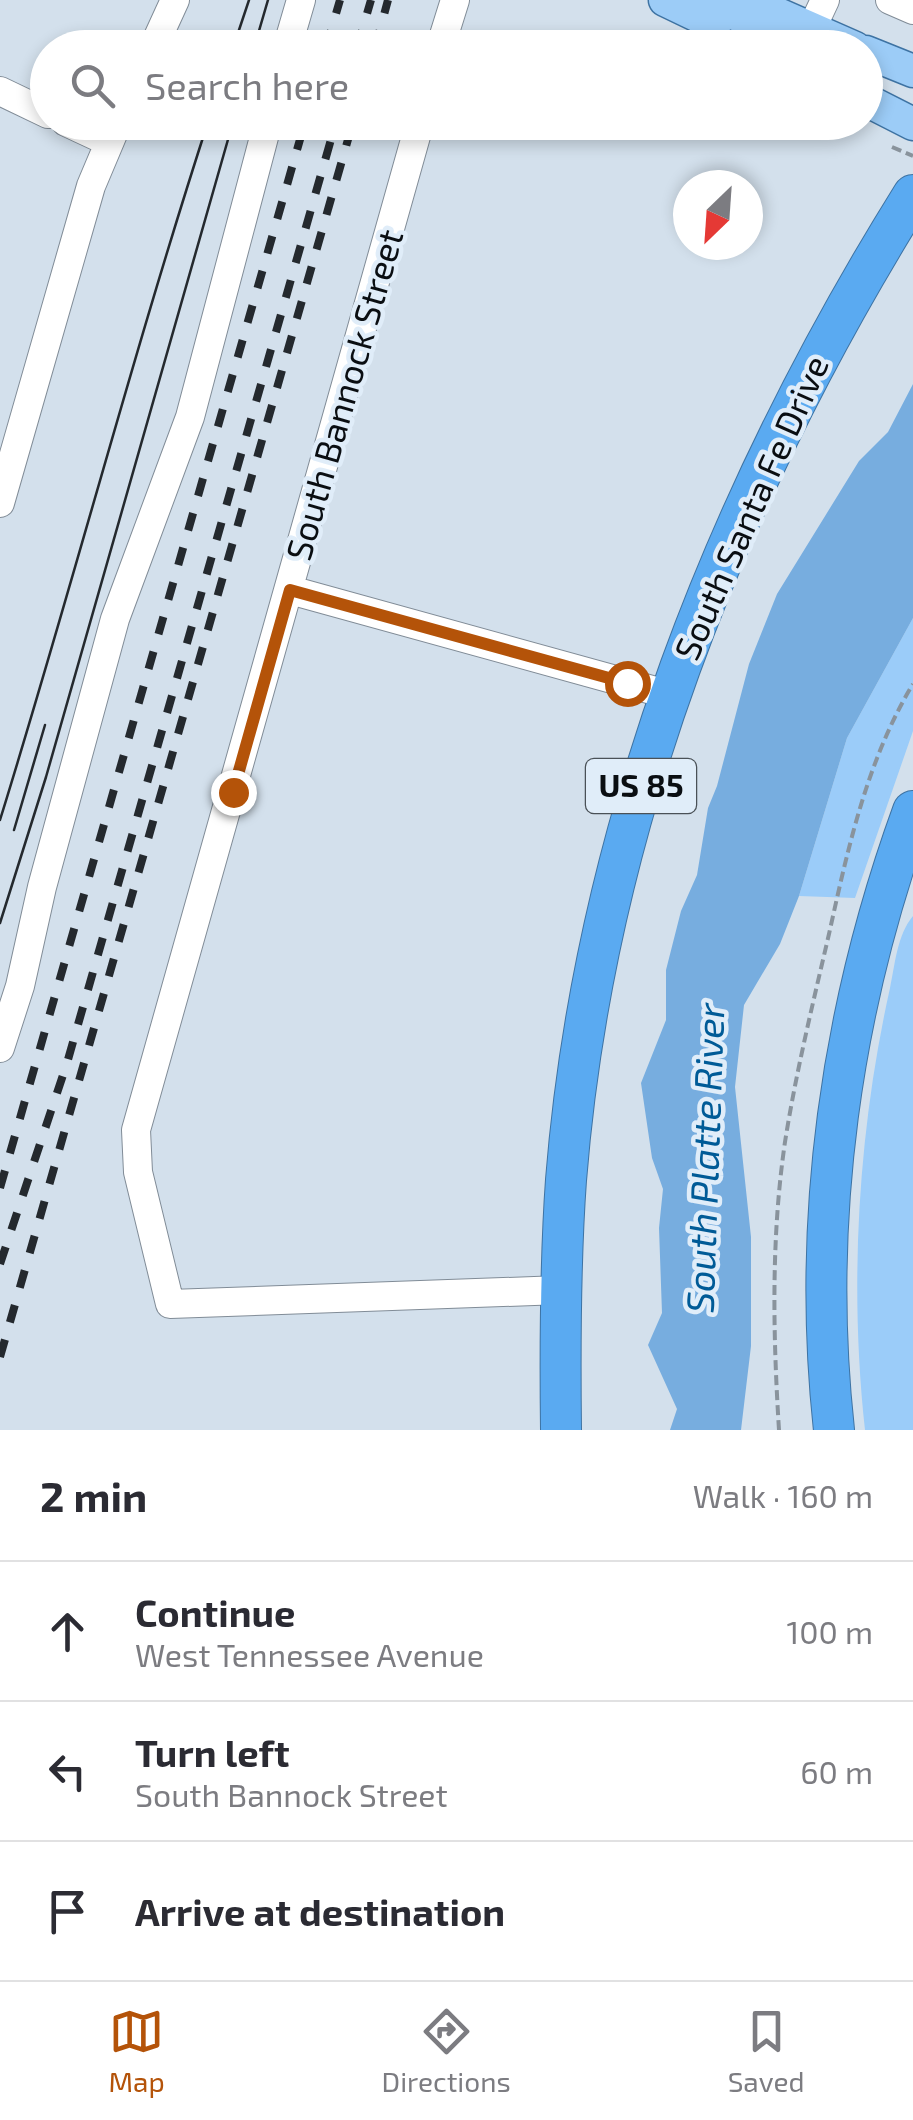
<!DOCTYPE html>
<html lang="en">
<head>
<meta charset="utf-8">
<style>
  body { margin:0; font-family:"Exo 2",sans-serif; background:#f7f7f7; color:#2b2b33 }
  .compass { position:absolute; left:673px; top:170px; width:90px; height:90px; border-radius:50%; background:#fff; box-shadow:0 5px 15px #0003; rotate:205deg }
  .stop { position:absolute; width:30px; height:30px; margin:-22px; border:8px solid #b45309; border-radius:50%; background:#fff }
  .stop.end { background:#b45309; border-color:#fff; box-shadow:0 2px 10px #0008 }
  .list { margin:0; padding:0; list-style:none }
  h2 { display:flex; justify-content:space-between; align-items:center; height:130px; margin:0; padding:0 40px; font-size:42px }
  h2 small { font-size:32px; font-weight:400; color:#7c7c81 }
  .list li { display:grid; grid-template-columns:65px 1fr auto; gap:30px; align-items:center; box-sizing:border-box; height:140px; padding:0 40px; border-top:2px solid #e1e1e2 }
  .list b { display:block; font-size:38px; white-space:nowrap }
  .list p { margin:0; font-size:32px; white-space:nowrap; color:#7c7c81 }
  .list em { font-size:32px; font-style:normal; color:#7c7c81 }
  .icon { flex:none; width:55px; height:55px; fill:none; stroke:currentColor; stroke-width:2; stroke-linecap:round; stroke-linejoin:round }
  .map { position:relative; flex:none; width:913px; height:1430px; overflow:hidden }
  .search { position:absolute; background:#fff; box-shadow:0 5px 15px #0003; left:30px; right:30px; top:30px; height:110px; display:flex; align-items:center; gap:25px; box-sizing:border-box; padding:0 35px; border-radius:55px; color:#7c7c81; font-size:38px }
  .sheet { height:550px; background:#fff }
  nav { display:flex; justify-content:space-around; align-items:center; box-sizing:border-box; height:140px; border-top:2px solid #e1e1e2; background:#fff; font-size:28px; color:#7c7c81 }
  nav a { display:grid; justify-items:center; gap:5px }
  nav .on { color:#b45309 }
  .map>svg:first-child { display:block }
  .green { fill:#9bccf9 }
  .water { fill:#77addf }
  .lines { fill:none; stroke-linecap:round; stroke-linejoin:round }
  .minor-casing { stroke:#818c97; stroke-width:30 }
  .major-casing { stroke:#3e73a3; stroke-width:35 }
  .highway-casing { stroke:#3e73a3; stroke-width:42 }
  .path { stroke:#89939c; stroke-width:4; stroke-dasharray:10 5; stroke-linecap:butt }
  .minor { stroke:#fff; stroke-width:28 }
  .major { stroke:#9cccf7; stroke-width:32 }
  .highway { stroke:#5aaaf1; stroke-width:40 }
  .tram { stroke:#24292e; stroke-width:2.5 }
  .rail { stroke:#24292e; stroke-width:8; stroke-dasharray:18 18; stroke-linecap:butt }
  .route { stroke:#b45309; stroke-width:12 }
  .labels { text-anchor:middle; stroke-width:9; stroke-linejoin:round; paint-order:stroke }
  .shield { fill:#e0edf9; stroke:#4a5157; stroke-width:2.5 }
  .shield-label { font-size:32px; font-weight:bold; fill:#0a0e12 }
  .street-label { font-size:35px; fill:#0a0e12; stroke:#e0edf9 }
  .water-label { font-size:38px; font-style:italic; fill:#005b97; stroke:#e0edf9 }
</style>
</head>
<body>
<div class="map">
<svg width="913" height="1430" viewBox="0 0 913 1430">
  <rect width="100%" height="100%" fill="#d3e0ec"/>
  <!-- green -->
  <path class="green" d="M913,618V731L855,898L799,896L847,738Z
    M913,916V1430H865C849,1285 858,1131 890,988C895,965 897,935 913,916Z"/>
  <!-- water -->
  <path class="water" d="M913,384V618L847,738L799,896L780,944L744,1005L735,1087L751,1237V1346L741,1430H670L677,1409L648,1345L662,1313L659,1228L663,1189L652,1158L641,1083L666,1020V970L681,911L697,875L708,808L717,786L749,664L777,594L859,461L888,432Z"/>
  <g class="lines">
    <defs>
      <path id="minor" d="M890,0L913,10
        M811,30L825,0
        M153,48L175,0
        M287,48L301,0
        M440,48L455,0
        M0,91L48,114
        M66,122L109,142
        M420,122L136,1130L138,1172L170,1304L561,1290
        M0,503L91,186L118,122
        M290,590L670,695
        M0,1048L20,986L42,887L115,619L190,417L268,122"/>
      <path id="major" d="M665,0L715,24
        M700,0L767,27
        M746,0L855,48
        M866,52L913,71
        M866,100L913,124"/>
      <path id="highway" d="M561,1430C560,1347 560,1263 566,1180C594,828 727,493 913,195
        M834,1430C811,1220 841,1009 913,811"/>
    </defs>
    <!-- minor casing -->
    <use href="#minor" class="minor-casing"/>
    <!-- major casing -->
    <use href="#major" class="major-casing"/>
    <!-- highway casing -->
    <use href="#highway" class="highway-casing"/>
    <!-- path -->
    <path class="path" d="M892,147L913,156
      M779,1430C773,1335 771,1237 785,1142C796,1072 813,1003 829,934C848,848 867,760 913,684"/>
    <!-- minor -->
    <use href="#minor" class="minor"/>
    <!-- major -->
    <use href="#major" class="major"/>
    <!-- highway -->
    <use href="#highway" class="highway"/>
    <!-- tram -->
    <path class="tram" d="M233,48L249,0
      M254,48L268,0
      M0,820C72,588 133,353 208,122
      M14,830L45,725
      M0,923L46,777L233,122"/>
    <!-- rail -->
    <path class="rail" d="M326,48L340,0
      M357,48L371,0
      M375,48L388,0
      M0,1188L305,122
      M0,1264L67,1063L336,122
      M0,1357L353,122"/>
  </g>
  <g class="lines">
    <!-- route -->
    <path class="route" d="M233,792L290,590L627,683"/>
  </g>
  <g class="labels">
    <!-- shield labels -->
    <rect class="shield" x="586" y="759" width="110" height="54" rx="8"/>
    <g class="shield-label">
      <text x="641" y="797">US 85</text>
    </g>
    <!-- street labels -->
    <g class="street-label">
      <text transform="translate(345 395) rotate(-74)" y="12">South Bannock Street</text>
      <text transform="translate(752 508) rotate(-66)" y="12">South Santa Fe Drive</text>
    </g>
    <!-- water labels -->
    <g class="water-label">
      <text transform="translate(706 1158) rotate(-88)" y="13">South Platte River</text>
    </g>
  </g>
</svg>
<svg class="compass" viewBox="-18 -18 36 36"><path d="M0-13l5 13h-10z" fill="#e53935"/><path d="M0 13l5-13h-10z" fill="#7c7c81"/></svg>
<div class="stop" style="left:627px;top:683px"></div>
<div class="stop end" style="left:233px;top:792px"></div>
<div class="search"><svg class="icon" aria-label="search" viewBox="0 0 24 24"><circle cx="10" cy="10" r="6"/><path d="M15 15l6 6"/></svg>Search here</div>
</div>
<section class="sheet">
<h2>2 min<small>Walk · 160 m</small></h2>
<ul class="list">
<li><svg class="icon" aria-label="ahead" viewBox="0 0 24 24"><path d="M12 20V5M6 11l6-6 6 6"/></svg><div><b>Continue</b><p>West Tennessee Avenue</p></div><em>100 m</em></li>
<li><svg class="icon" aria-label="left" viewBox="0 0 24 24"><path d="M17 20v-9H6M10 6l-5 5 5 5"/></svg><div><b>Turn left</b><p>South Bannock Street</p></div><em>60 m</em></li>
<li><svg class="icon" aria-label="arrive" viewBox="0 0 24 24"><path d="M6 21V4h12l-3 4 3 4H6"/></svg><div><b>Arrive at destination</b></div></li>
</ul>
</section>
<nav>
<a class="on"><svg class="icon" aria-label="map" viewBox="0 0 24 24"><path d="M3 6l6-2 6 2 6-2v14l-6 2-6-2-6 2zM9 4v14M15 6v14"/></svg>Map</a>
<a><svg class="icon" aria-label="directions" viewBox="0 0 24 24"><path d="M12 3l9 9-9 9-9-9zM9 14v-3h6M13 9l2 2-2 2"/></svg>Directions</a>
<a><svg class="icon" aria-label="saved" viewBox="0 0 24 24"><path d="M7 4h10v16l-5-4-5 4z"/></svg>Saved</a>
</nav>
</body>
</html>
